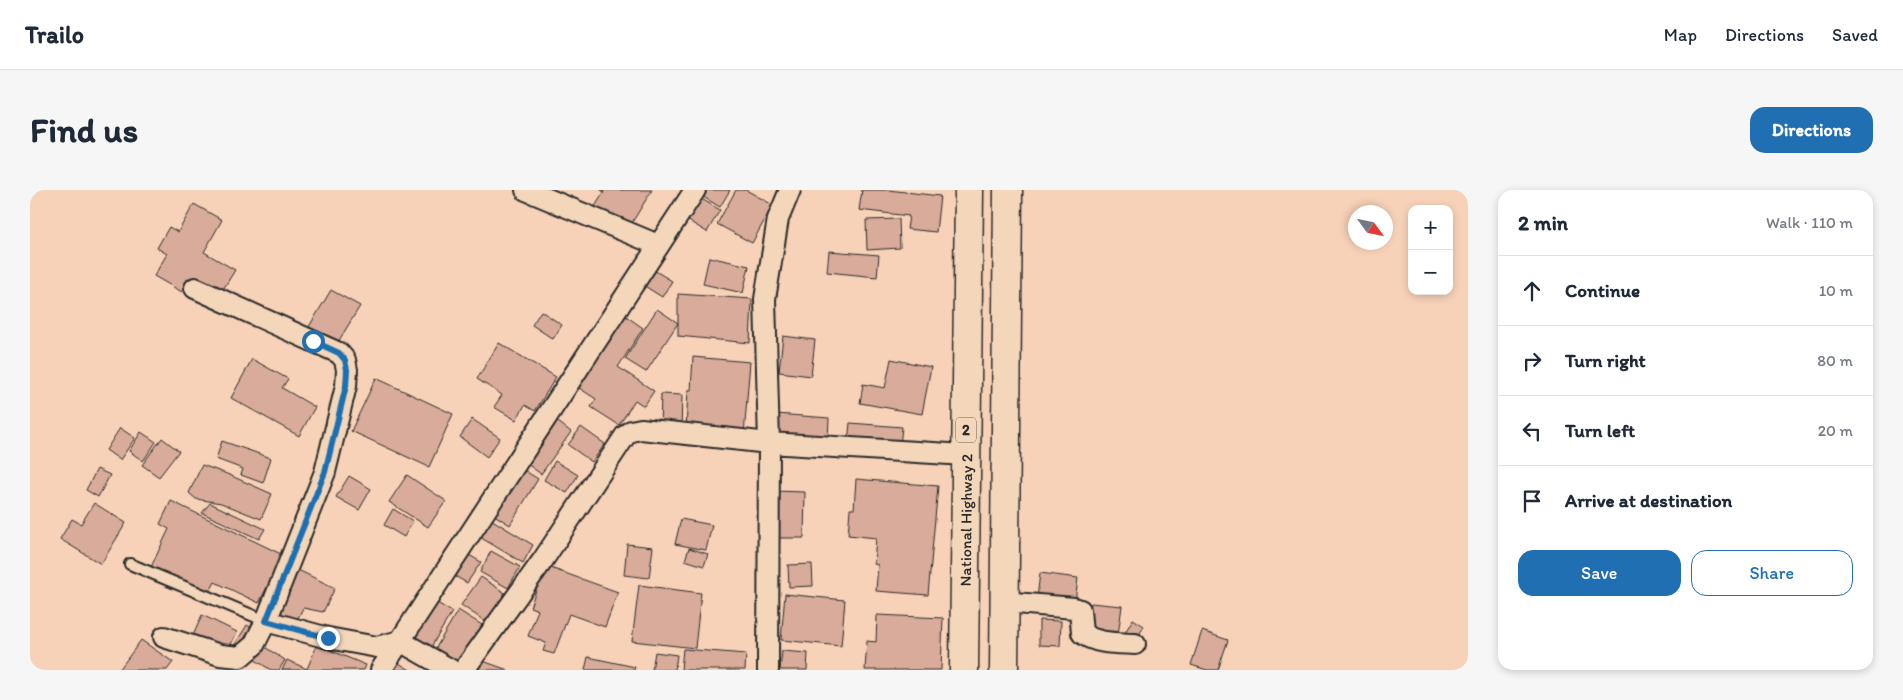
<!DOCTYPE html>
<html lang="en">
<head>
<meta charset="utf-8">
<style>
  body { margin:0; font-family:Itim,sans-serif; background:#f6f6f7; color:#1f2937 }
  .controls { position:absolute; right:15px; top:15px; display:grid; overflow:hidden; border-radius:10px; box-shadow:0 2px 8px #0003 }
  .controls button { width:45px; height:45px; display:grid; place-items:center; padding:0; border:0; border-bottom:1px solid #e0e1e3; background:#fff; color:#1f2937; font:25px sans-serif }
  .compass { position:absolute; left:1318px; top:15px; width:45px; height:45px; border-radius:50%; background:#fff; box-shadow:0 2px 8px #0003; rotate:123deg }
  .stop { position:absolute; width:15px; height:15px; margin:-11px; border:4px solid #1f6fb2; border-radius:50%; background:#fff }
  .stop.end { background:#1f6fb2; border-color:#fff; box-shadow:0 1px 5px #0008 }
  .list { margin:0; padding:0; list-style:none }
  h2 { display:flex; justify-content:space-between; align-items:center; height:65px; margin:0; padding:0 20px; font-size:21px }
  h2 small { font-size:16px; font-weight:400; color:#747a83 }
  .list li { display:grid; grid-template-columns:32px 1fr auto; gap:15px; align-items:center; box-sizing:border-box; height:70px; padding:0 20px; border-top:1px solid #e0e1e3 }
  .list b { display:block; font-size:19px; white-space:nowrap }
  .list em { font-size:16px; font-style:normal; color:#747a83 }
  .actions { display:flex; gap:10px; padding:15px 20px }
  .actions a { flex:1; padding:11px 0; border:1px solid #1f6fb2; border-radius:15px; text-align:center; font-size:18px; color:#1f6fb2 }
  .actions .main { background:#1f6fb2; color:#fff }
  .icon { flex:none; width:28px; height:28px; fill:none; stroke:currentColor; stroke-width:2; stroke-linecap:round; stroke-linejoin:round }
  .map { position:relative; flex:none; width:1438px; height:480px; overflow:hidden; border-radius:15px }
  header { display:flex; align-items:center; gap:30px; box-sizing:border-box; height:70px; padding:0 25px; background:#fff; border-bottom:1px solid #e0e1e3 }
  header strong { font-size:24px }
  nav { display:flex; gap:28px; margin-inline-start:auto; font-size:18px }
  .intro { display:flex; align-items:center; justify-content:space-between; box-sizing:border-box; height:120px; padding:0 30px }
  h1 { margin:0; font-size:35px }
  .button { padding:12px 22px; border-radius:15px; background:#1f6fb2; color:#fff; font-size:18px; font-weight:700 }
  main { display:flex; gap:30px; padding:0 30px }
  aside { flex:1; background:#fff; border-radius:15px; box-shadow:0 2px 8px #0003 }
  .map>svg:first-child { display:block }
  .building { fill:#d8ab9a; stroke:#2b2b2b }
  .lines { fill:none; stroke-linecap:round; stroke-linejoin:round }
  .lane-casing { stroke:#2b2b2b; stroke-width:14 }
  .street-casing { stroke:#2b2b2b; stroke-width:24 }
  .highway-casing { stroke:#2b2b2b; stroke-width:31 }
  .lane { stroke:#f4d7ba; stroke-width:10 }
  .street { stroke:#f4d7ba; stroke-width:20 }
  .highway { stroke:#f4d7ba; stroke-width:28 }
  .route { stroke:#1f6fb2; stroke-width:6 }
  .labels { text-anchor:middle; stroke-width:4; stroke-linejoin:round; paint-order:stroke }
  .shield { fill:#f4d7ba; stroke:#675f56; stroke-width:1 }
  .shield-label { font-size:15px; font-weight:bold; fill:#2b2b2b }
  .street-label { font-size:16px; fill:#2b2b2b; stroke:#f4d7ba }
</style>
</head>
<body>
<header>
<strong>Trailo</strong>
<nav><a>Map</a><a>Directions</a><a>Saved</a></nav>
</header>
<div class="intro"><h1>Find us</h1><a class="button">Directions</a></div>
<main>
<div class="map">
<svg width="1438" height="480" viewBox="0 0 1438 480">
  <rect width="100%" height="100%" fill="#f7d2b8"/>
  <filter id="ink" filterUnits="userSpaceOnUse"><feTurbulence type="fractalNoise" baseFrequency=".02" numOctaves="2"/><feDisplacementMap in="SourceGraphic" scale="10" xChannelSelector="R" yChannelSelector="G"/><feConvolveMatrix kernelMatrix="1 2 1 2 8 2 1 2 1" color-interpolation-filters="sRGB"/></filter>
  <g filter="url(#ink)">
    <!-- building -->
    <path class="building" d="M571,0H622L598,39L564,18L574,2Z
      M672,0H700L690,17L670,5Z
      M706,0H716L743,15L722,53L687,34Z
      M832,0H858L910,6L906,42L877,39L879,26L829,20Z
      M670,8L690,20L677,42L657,30Z
      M164,14L192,30L174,62L205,80L189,106L160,89L152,102L124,86L137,64L127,58L139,37L148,42Z
      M869,29L870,58L837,60L836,30Z
      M799,61L849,65L847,87L797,82Z
      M679,67L719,76L713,103L673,94Z
      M622,79L642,91L632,107L613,95Z
      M301,100L330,116L305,157L277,140Z
      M648,104L722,109L720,153L648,146Z
      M627,119L648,133L616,182L595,169Z
      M511,121L532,135L523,149L502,135Z
      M593,124L613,138L588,177L624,201L614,216L605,210L589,235L561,217L566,209L546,196Z
      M753,146L785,150L781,186L749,182Z
      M469,153L526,187L505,221L495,215L486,230L464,217L472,205L447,189Z
      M663,167L720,172L714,245L656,240L658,200H661Z
      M222,169L258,189L252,198L285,217L269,246L201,208Z
      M861,169L901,177L892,224L830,213L833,194L855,198Z
      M346,188L423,224L399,277L321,241Z
      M631,204L652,205L651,241L630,240Z
      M746,224L799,228L798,251L744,248Z
      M523,228L541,242L511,284L493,271Z
      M442,229L470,248L457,267L430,247Z
      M820,233L872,237L870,256L818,252Z
      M551,237L575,254L562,272L538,255Z
      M90,238L105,248L90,270L76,260Z
      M111,242L126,252L113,271L99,261Z
      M132,248L149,261L129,287L112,275Z
      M192,251L241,268L233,293L211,285L213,279L186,269Z
      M525,271L548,285L537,303L514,290Z
      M172,275L197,284L242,304L231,329L191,313L166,309L159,303Z
      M489,277L508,289L480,335L461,323Z
      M67,279L80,285L68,307L56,300Z
      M377,285L416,311L398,337L359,312Z
      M319,286L341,299L329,320L306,307Z
      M826,289L908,296L898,405L846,401L848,375L844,374L846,348L818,345L820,319H824Z
      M744,301L775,302L774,348H744Z
      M141,311L253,365L229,413L185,392L178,405L121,377L139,339L130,334Z
      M64,313L96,333L71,374L30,349L42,329L51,334Z
      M180,313L235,339L229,349L172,323Z
      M363,319L383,331L374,347L354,335Z
      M459,328L503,355L493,373L448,346Z
      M651,329L682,335L676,360L645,354Z
      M597,354L623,357L619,388L594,385Z
      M659,358L678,364L674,376L655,370Z
      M461,361L490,377L478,398L450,382Z
      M434,362L451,372L437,393L421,384Z
      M782,374L783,396L759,397L758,375Z
      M515,376L588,402L575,437L539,424L524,464L513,461L516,453L498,446L508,420L500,417Z
      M266,379L305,398L293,422L273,418L266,432L245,422Z
      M1010,383L1048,388L1045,412L1007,408Z
      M451,387L478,405L459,434L431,415Z
      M609,395L671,403L665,458L602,451Z
      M755,404L815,410L811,456L751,450Z
      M401,409L422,422L401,457L380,445Z
      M1061,413L1092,416L1088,445L1058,442Z
      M428,420L452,435L427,475L404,461Z
      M172,425L207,442L196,464L162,448Z
      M847,425L913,428L911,480H835L837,451L846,452Z
      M1103,429L1114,436L1105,452L1093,446Z
      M1009,430L1031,431L1030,456L1009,455Z
      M217,435L226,441L212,464L202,459Z
      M1172,441L1198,450L1188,480H1177L1161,475Z
      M111,450L143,472L137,480H89Z
      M230,454L255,470L249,480H241L222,468Z
      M287,455L336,475L334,480H252L257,470L277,479Z
      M653,459L716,464L715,480H651Z
      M752,461L778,463L777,480H750Z
      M625,462L647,465L645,480H622Z
      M558,467L605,477L604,480H555Z
      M364,470L380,480H357Z
      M450,470L478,480H447Z"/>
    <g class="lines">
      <defs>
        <path id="lane" d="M100,374L236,431"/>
        <path id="street" d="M496,0L628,55
          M974,412L1044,418L1050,420L1052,443C1065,454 1089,453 1105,454
          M236,431L298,448L347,457L370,451L421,480
          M134,447L190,465L210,467L224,455L236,431L295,282L316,196L317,180L315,170L309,163L165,98
          M351,480L665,0
          M434,480L513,370L595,246L601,241L611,239L739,253L936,265
          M738,480L739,253L735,109L748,29L760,0"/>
        <g id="highway">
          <path id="s1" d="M934,480L939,0"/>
          <path d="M974,480L978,0"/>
        </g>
      </defs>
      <!-- lane casing -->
      <use href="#lane" class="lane-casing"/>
      <!-- street casing -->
      <use href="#street" class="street-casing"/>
      <!-- highway casing -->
      <use href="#highway" class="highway-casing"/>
      <!-- lane -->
      <use href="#lane" class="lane"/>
      <!-- street -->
      <use href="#street" class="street"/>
      <!-- highway -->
      <use href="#highway" class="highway"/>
    </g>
  </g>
  <g class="lines" filter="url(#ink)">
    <!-- route -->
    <path class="route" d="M283,151L309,163L315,170L317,180L316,196L295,282L236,431L298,448"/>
  </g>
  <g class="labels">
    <!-- shield labels -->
    <rect class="shield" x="926" y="227.5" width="20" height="25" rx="4"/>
    <g class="shield-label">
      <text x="936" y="245">2</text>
    </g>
    <!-- street labels -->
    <g class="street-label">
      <text dy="6" stroke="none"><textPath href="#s1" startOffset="150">National Highway 2</textPath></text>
    </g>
  </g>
</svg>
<div class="controls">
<button>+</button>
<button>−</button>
</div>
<svg class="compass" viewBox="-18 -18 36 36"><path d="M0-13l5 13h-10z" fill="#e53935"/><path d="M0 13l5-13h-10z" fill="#747a83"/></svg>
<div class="stop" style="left:283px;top:151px"></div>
<div class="stop end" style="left:298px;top:448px"></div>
</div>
<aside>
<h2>2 min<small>Walk · 110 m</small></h2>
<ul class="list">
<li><svg class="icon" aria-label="ahead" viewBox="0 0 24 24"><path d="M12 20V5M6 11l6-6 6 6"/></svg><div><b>Continue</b></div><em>10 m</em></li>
<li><svg class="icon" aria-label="right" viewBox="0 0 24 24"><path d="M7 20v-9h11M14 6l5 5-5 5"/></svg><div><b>Turn right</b></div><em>80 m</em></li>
<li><svg class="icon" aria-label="left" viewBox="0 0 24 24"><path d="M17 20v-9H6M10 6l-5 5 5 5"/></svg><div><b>Turn left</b></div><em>20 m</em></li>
<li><svg class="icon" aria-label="arrive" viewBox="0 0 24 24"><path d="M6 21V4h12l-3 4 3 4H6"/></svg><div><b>Arrive at destination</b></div></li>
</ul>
<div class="actions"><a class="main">Save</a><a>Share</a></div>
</aside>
</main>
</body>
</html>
